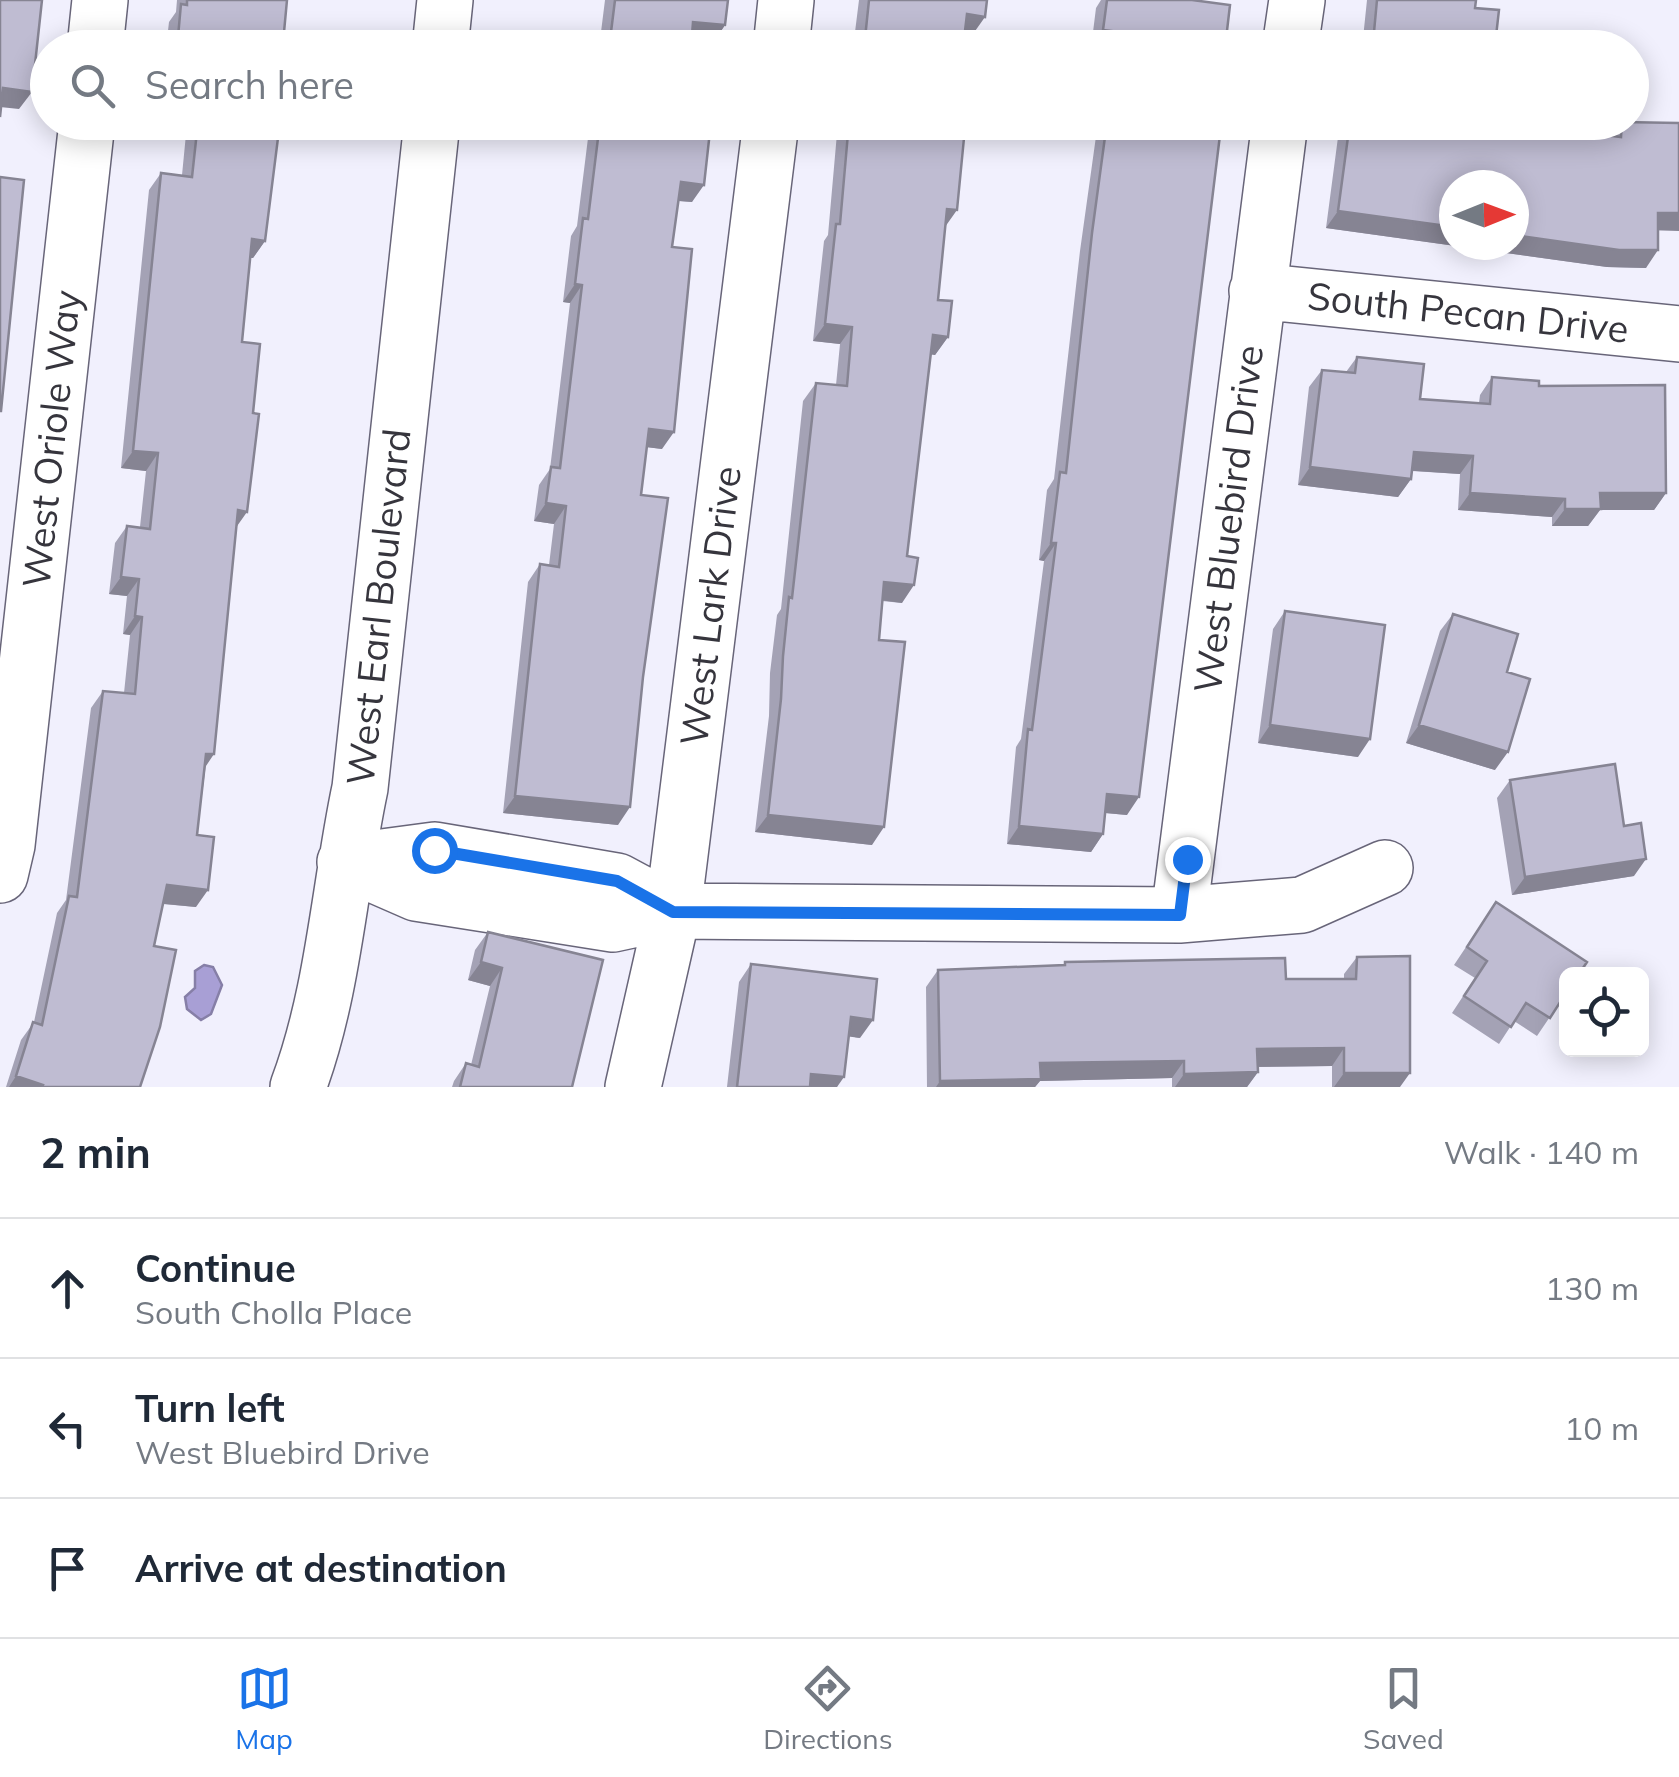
<!DOCTYPE html>
<html lang="en">
<head>
<meta charset="utf-8">
<style>
  body { margin:0; font-family:Mulish,sans-serif; background:#f6f6f7; color:#1f2937 }
  .controls { position:absolute; right:30px; bottom:30px; display:grid; overflow:hidden; border-radius:15px; box-shadow:0 5px 25px #0003 }
  .controls button { width:90px; height:90px; display:grid; place-items:center; padding:0; border:0; border-bottom:2px solid #e0e1e3; background:#fff; color:#1f2937; font:50px sans-serif }
  .compass { position:absolute; left:1439px; top:170px; width:90px; height:90px; border-radius:50%; background:#fff; box-shadow:0 5px 25px #0003; rotate:89deg }
  .stop { position:absolute; width:30px; height:30px; margin:-22px; border:8px solid #1a73e8; border-radius:50%; background:#fff }
  .stop.end { background:#1a73e8; border-color:#fff; box-shadow:0 2px 10px #0008 }
  .list { margin:0; padding:0; list-style:none }
  h2 { display:flex; justify-content:space-between; align-items:center; height:130px; margin:0; padding:0 40px; font-size:42px }
  h2 small { font-size:32px; font-weight:400; color:#747a83 }
  .list li { display:grid; grid-template-columns:65px 1fr auto; gap:30px; align-items:center; box-sizing:border-box; height:140px; padding:0 40px; border-top:2px solid #e0e1e3 }
  .list b { display:block; font-size:38px; white-space:nowrap }
  .list p { margin:0; font-size:32px; white-space:nowrap; color:#747a83 }
  .list em { font-size:32px; font-style:normal; color:#747a83 }
  .icon { flex:none; width:55px; height:55px; fill:none; stroke:currentColor; stroke-width:2; stroke-linecap:round; stroke-linejoin:round }
  .map { position:relative; flex:none; width:1679px; height:1087px; overflow:hidden }
  .search { position:absolute; background:#fff; box-shadow:0 5px 25px #0003; left:30px; right:30px; top:30px; height:110px; display:flex; align-items:center; gap:25px; box-sizing:border-box; padding:0 35px; border-radius:55px; color:#747a83; font-size:38px }
  .sheet { height:550px; background:#fff }
  nav { display:flex; justify-content:space-around; align-items:center; box-sizing:border-box; height:140px; border-top:2px solid #e0e1e3; background:#fff; font-size:28px; color:#747a83 }
  nav a { display:grid; justify-items:center; gap:5px }
  nav .on { color:#1a73e8 }
  .map>svg:first-child { display:block }
  .water { fill:#a89fd5; stroke:#867fa7; stroke-width:2.5 }
  .lines { fill:none; stroke-linecap:round; stroke-linejoin:round }
  .minor-casing { stroke:#686579; stroke-width:58 }
  .minor { stroke:#fff; stroke-width:55 }
  .wall { fill:#a4a2b5 }
  .shaded-wall { fill:#868493 }
  .building { fill:#bfbcd2; stroke:#868493; stroke-width:2.5 }
  .route { stroke:#1a73e8; stroke-width:12 }
  .labels { text-anchor:middle; stroke-width:10; stroke-linejoin:round; paint-order:stroke }
  .street-label { font-size:38px; fill:#36353d; stroke:#fff }
</style>
</head>
<body>
<div class="map">
<svg width="1679" height="1087" viewBox="0 0 1679 1087">
  <rect width="100%" height="100%" fill="#f1f0fd"/>
  <!-- water -->
  <path class="water" d="M204,965L213,967L222,985L211,1014L201,1020L187,1009L185,997L195,988V971Z"/>
  <g class="lines">
    <defs>
      <path id="minor" d="M95,48L100,0
        M440,48L445,0
        M781,48L786,0
        M1290,48L1297,0
        M1257,291L1679,334
        M345,862L416,893L613,924L673,911L1179,915L1302,905L1385,868
        M345,862L435,850L617,881L673,911
        M0,875L7,845L87,122
        M1179,915L1280,122
        M298,1087C334,991 339,887 360,788L432,122
        M633,1087L673,911L771,122"/>
    </defs>
    <!-- minor casing -->
    <use href="#minor" class="minor-casing"/>
    <!-- minor -->
    <use href="#minor" class="minor"/>
  </g>
  <!-- wall -->
  <path class="wall" d="M177,0H287L283,43L286,48H166L169,22L176,12Z
    M605,0H728L725,25L713,43L691,40V48H599Z
    M859,0H987L973,34L965,33L963,48H853Z
    M1101,0H1192L1225,48H1091L1096,8Z
    M1367,0H1476L1475,8L1495,45L1493,48H1362Z
    M169,122H289L281,134L278,133L265,241L253,258H250L242,342L236,528L197,835L196,907L163,904L154,946L140,1087H6L21,1040L34,1022L57,913L66,900L91,708L103,691L124,693L130,635L123,634L127,596L109,594L115,543L127,526L140,527L146,471L121,468L149,190L161,173L182,175L187,124Z
    M590,122H711L692,202L678,201L672,247L662,449L647,447L641,495L618,825L503,813L528,582L540,564L549,565L554,524L534,521L539,485L550,469L570,303L563,302L571,236L577,226Z
    M838,122H942L940,136L945,227L938,300L948,337L935,355L931,354L902,603L882,601L879,640L872,845L755,832L769,716L770,673L777,615L781,609L803,401L816,383L836,385L840,344L813,341L824,241L828,235Z
    M1098,122H1217L1127,815L1105,813L1103,834L1091,852L1007,844L1016,747L1021,739L1044,561L1039,560L1047,490L1054,479L1080,251Z
    M1340,122H1499L1612,136L1621,122L1658,231L1646,268L1607,267L1326,228Z
    M1357,357L1420,399L1479,403L1480,395L1492,377L1539,386L1666,493L1654,510H1600L1588,526H1552V517L1458,510L1460,474L1412,471L1411,479L1398,497L1298,485L1309,387L1322,370L1346,372Z
    M1285,611L1358,757L1258,743L1273,629Z
    M1453,614L1495,770L1406,743L1440,631Z
    M1510,780L1624,826L1634,876L1512,895L1497,798Z
    M1496,902L1566,993L1537,1036L1514,1021L1499,1044L1452,1013L1475,978L1454,965Z
    M488,932L572,1087H452L454,1081L466,1063L471,1065L490,986L468,980L475,950Z
    M1357,957L1400,1087H1332V1066L1258,1067V1072L1247,1087H1172V1078L1040,1081L1035,1087H927L926,987L938,970L1063,965L1065,962L1286,979H1344V974Z
    M751,964L860,1038L849,1036L837,1087H727L739,982Z"/>
  <!-- shaded-wall -->
  <path class="shaded-wall" d="M967,14L985,17L973,34L954,32Z
    M693,22L725,25L713,43L681,39Z
    M1103,30L1120,32L1109,48H1091Z
    M1374,32L1495,45L1493,48H1363Z
    M3,88L32,92L19,109L0,107Z
    M275,122H289L281,134L268,132Z
    M681,182L704,185L692,202L668,200Z
    M947,209L957,210L945,227Z
    M1338,211L1454,227V245H1514V235L1658,250L1646,268L1607,267L1326,228Z
    M1658,213H1679V231L1646,230Z
    M252,239L265,241L253,258L240,257Z
    M575,284L582,285L570,303L563,302Z
    M825,324L852,327L840,344L813,341Z
    M933,335L948,337L935,355L921,353Z
    M649,429L674,432L662,449L637,446Z
    M133,451L158,453L146,471L121,468Z
    M1414,452L1473,456L1460,474L1401,470Z
    M1310,467L1411,479L1398,497L1298,485Z
    M1470,493L1565,499L1552,517L1458,510Z
    M1600,493H1666L1654,510H1600L1588,526H1552L1565,509Z
    M546,503L566,506L554,524L534,521Z
    M238,510L247,512L235,529Z
    M1051,543H1056L1044,561L1039,560Z
    M121,577L139,579L127,596L109,594Z
    M884,582L914,585L902,603L872,599Z
    M135,616L142,617L130,635L123,634Z
    M1270,725L1370,739L1358,757L1258,743Z
    M1419,725L1508,752L1495,770L1406,743Z
    M206,754H214L202,772Z
    M1107,794L1139,797L1127,815L1095,812Z
    M515,796L630,807L618,825L503,813Z
    M768,815L884,827L872,845L755,832Z
    M1019,826L1103,834L1091,852L1007,844Z
    M1646,859L1634,876L1512,895L1525,877Z
    M167,885L208,890L196,907L155,903Z
    M481,962L502,968L490,986L468,980Z
    M851,1017L873,1020L860,1038L838,1035Z
    M1344,1048L1332,1066L1245,1067L1257,1049Z
    M1184,1061L1172,1078L1040,1081L1035,1087H936L940,1081L1040,1063Z
    M1258,1072L1247,1087H1175L1184,1074Z
    M1344,1073H1410L1400,1087H1334Z
    M811,1074L844,1077L837,1087H802Z
    M16,1076L43,1085L42,1087H9Z"/>
  <!-- building -->
  <path class="building" d="M0,0H42L32,92L3,88L0,117Z
    M187,0H287L283,43H286V48H177L181,4L187,5Z
    M615,0H728L725,25L693,22L691,48H609Z
    M869,0H987L985,17L967,14L963,48H864Z
    M1107,0H1192L1230,5L1225,48H1118L1120,32L1103,30Z
    M1377,0H1476L1475,8L1499,10L1495,45L1374,32Z
    M198,122H280L265,241L252,239L242,342L260,344L253,413L259,414L247,512L238,510L214,754H206L197,835L214,837L208,890L167,885L154,946L176,950L160,1027L140,1087H42L43,1085L16,1076L33,1022L42,1025L69,896L77,897L103,691L135,694L142,617L135,616L139,579L121,577L127,526L150,529L158,453L133,451L161,173L192,177Z
    M600,122H711L704,185L681,182L672,247L692,249L674,432L649,429L641,495L668,498L643,677L630,807L515,796L540,564L559,567L566,506L546,503L551,467L560,468L582,285L575,284L583,218L588,219Z
    M849,122H942L940,136L964,138L957,210L947,209L938,300L952,301L948,337L933,335L907,556L918,558L914,585L884,582L879,640L905,642L884,827L768,815L781,699L783,656L789,597L792,598L816,383L847,386L852,327L825,324L836,224H840Z
    M1107,122H1217L1215,134L1220,135L1139,797L1107,794L1103,834L1019,826L1028,729L1032,730L1056,543H1051L1060,472L1066,473L1092,233Z
    M1350,122H1499L1621,137L1622,122L1679,123V213H1658V250H1619L1514,235V185H1454V227L1338,211Z
    M0,177L24,180L1,411H0Z
    M1357,357L1424,364L1420,399L1490,404L1492,377L1539,381V386L1665,385L1666,493H1600L1601,509H1565V499L1470,493L1473,456L1414,452L1411,479L1310,467L1322,370L1355,373Z
    M1285,611L1385,625L1370,739L1270,725Z
    M1453,614L1518,634L1507,672L1530,679L1508,752L1419,725Z
    M1615,764L1624,826L1641,823L1646,859L1525,877L1510,780Z
    M1496,902L1587,962L1579,974H1566V993L1550,1018L1526,1003L1511,1027L1464,996L1487,961L1467,947Z
    M488,932L603,960L572,1087H460L466,1063L479,1067L502,968L481,962Z
    M1410,956V1073H1344V1048L1257,1049L1258,1072L1184,1074V1061L1040,1063L1041,1079L940,1081L938,970L1065,965V962L1285,958L1286,979H1356L1357,957Z
    M751,964L877,979L873,1020L851,1017L844,1077L811,1074L810,1087H737Z"/>
  <g class="lines">
    <!-- route -->
    <path class="route" d="M434,850L617,881L673,912L1180,915L1187,859"/>
  </g>
  <g class="labels">
    <!-- street labels -->
    <g class="street-label">
      <text transform="translate(1468 313) rotate(6)" y="13">South Pecan Drive</text>
      <text transform="translate(52 439) rotate(-84)" y="13">West Oriole Way</text>
      <text transform="translate(1229 519) rotate(-83)" y="13">West Bluebird Drive</text>
      <text transform="translate(711 606) rotate(-83)" y="13">West Lark Drive</text>
      <text transform="translate(379 607) rotate(-84)" y="13">West Earl Boulevard</text>
    </g>
  </g>
</svg>
<div class="controls">
<button><svg class="icon" aria-label="locate" viewBox="0 0 24 24"><circle cx="12" cy="12" r="6"/><path d="M12 2v4M12 18v4M2 12h4M18 12h4"/></svg></button>
</div>
<svg class="compass" viewBox="-18 -18 36 36"><path d="M0-13l5 13h-10z" fill="#e53935"/><path d="M0 13l5-13h-10z" fill="#747a83"/></svg>
<div class="stop" style="left:434px;top:850px"></div>
<div class="stop end" style="left:1187px;top:859px"></div>
<div class="search"><svg class="icon" aria-label="search" viewBox="0 0 24 24"><circle cx="10" cy="10" r="6"/><path d="M15 15l6 6"/></svg>Search here</div>
</div>
<section class="sheet">
<h2>2 min<small>Walk · 140 m</small></h2>
<ul class="list">
<li><svg class="icon" aria-label="ahead" viewBox="0 0 24 24"><path d="M12 20V5M6 11l6-6 6 6"/></svg><div><b>Continue</b><p>South Cholla Place</p></div><em>130 m</em></li>
<li><svg class="icon" aria-label="left" viewBox="0 0 24 24"><path d="M17 20v-9H6M10 6l-5 5 5 5"/></svg><div><b>Turn left</b><p>West Bluebird Drive</p></div><em>10 m</em></li>
<li><svg class="icon" aria-label="arrive" viewBox="0 0 24 24"><path d="M6 21V4h12l-3 4 3 4H6"/></svg><div><b>Arrive at destination</b></div></li>
</ul>
</section>
<nav>
<a class="on"><svg class="icon" aria-label="map" viewBox="0 0 24 24"><path d="M3 6l6-2 6 2 6-2v14l-6 2-6-2-6 2zM9 4v14M15 6v14"/></svg>Map</a>
<a><svg class="icon" aria-label="directions" viewBox="0 0 24 24"><path d="M12 3l9 9-9 9-9-9zM9 14v-3h6M13 9l2 2-2 2"/></svg>Directions</a>
<a><svg class="icon" aria-label="saved" viewBox="0 0 24 24"><path d="M7 4h10v16l-5-4-5 4z"/></svg>Saved</a>
</nav>
</body>
</html>
